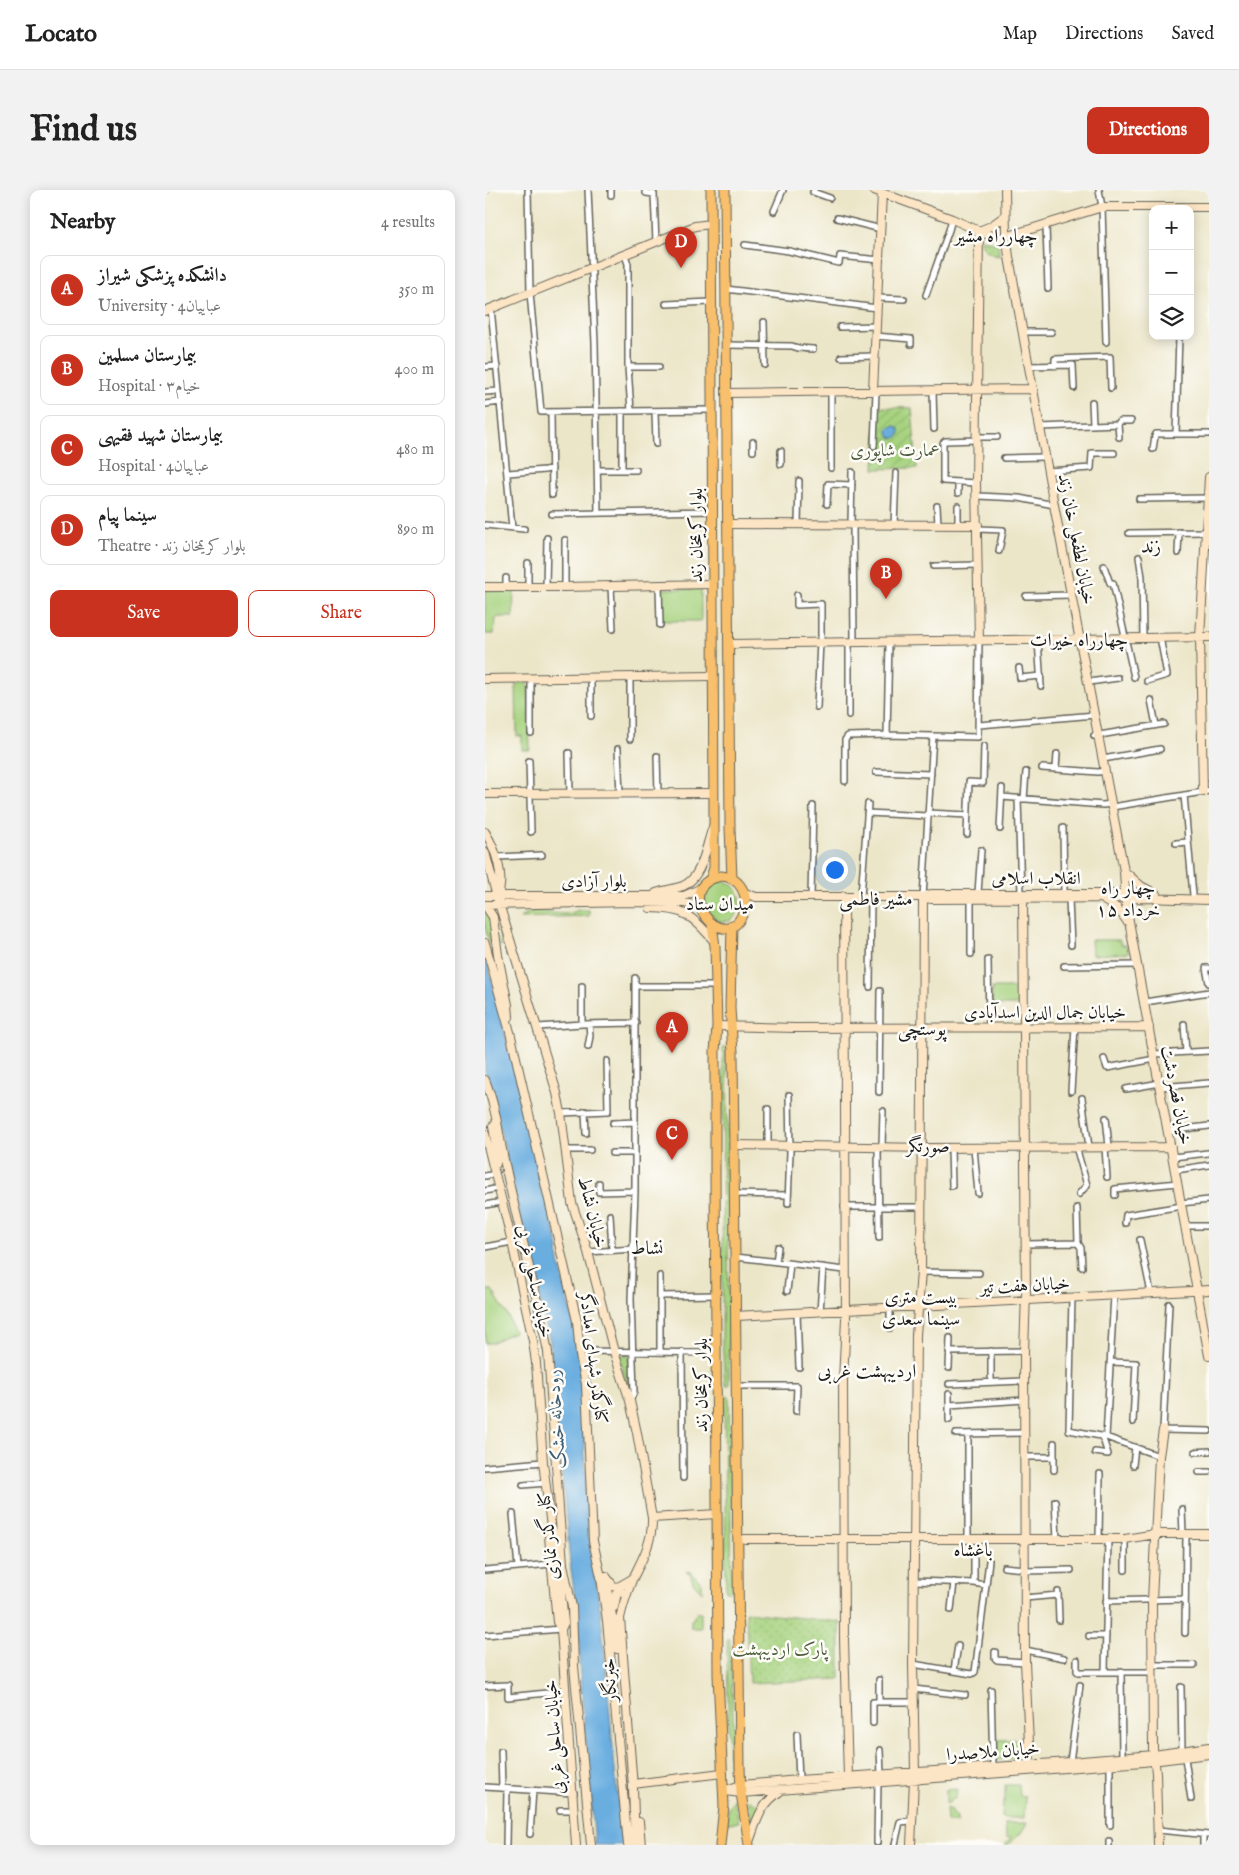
<!DOCTYPE html>
<html lang="en">
<head>
<meta charset="utf-8">
<style>
  body { margin:0; font-family:"IM FELL English",Amiri,serif; background:#f2f2f2; color:#222 }
  .controls { position:absolute; right:15px; top:15px; display:grid; overflow:hidden; border-radius:10px; box-shadow:0 2px 12px #0003 }
  .controls button { width:45px; height:45px; display:grid; place-items:center; padding:0; border:0; border-bottom:1px solid #e0e0e0; background:#fff; color:#222; font:25px sans-serif }
  .you { position:absolute; left:349px; top:679px; width:18px; height:18px; margin:-12px; border:4px solid #fff; border-radius:50%; background:#1a73e8; box-shadow:0 0 0 8px #1a73e833 }
  .badge { display:grid; place-items:center; width:32px; height:32px; border-radius:50%; background:#c8321e; color:#fff; font-size:16px; font-weight:700 }
  .pin { position:absolute; translate:-50% -41px; filter:drop-shadow(0 1px 2px #0008) }
  .pin::after { content:''; position:absolute; top:26px; width:18px; height:15px; background:inherit; clip-path:polygon(0 0,100% 0,50% 100%) }
  .list { margin:0; padding:0; list-style:none }
  h2 { display:flex; justify-content:space-between; align-items:center; height:65px; margin:0; padding:0 20px; font-size:21px }
  h2 small { font-size:16px; font-weight:400; color:#767676 }
  .list li { display:grid; grid-template-columns:32px 1fr auto; gap:15px; align-items:center; box-sizing:border-box; height:70px; margin:0 10px 10px; padding:0 10px; border:1px solid #e0e0e0; border-radius:10px }
  .list b { display:block; font-size:19px; white-space:nowrap }
  .list p { margin:0; font-size:16px; white-space:nowrap; color:#767676 }
  .list em { font-size:16px; font-style:normal; color:#767676 }
  .actions { display:flex; gap:10px; padding:15px 20px }
  .actions a { flex:1; padding:11px 0; border:1px solid #c8321e; border-radius:10px; text-align:center; font-size:18px; color:#c8321e }
  .actions .main { background:#c8321e; color:#fff }
  .icon { flex:none; width:28px; height:28px; fill:none; stroke:currentColor; stroke-width:2; stroke-linecap:round; stroke-linejoin:round }
  .map { position:relative; flex:none; width:724px; height:1655px; overflow:hidden; border-radius:10px }
  header { display:flex; align-items:center; gap:30px; box-sizing:border-box; height:70px; padding:0 25px; background:#fff; border-bottom:1px solid #e0e0e0 }
  header strong { font-size:24px }
  nav { display:flex; gap:28px; margin-inline-start:auto; font-size:18px }
  .intro { display:flex; align-items:center; justify-content:space-between; box-sizing:border-box; height:120px; padding:0 30px }
  h1 { margin:0; font-size:35px }
  .button { padding:12px 22px; border-radius:10px; background:#c8321e; color:#fff; font-size:18px; font-weight:700 }
  main { display:flex; gap:30px; padding:0 30px }
  aside { flex:1; background:#fff; border-radius:10px; box-shadow:0 2px 12px #0003 }
  .map>svg:first-child { display:block }
  .grass { fill:#a7d380; stroke:#62784e }
  .park { fill:url(#park-dots); stroke:#62784e }
  .garden { fill:url(#garden-furrows); stroke:#62784e }
  .water { fill:#6baee0; stroke:#44657e }
  .lines { fill:none; stroke-linecap:round; stroke-linejoin:round }
  .street-casing { stroke:#656359; stroke-width:8 }
  .secondary-casing { stroke:#656359; stroke-width:10 }
  .primary-casing { stroke:#656359; stroke-width:11 }
  .street { stroke:#fff; stroke-width:5 }
  .secondary { stroke:#fce5c4; stroke-width:8 }
  .primary { stroke:#f8bf6c; stroke-width:9 }
  .labels { text-anchor:middle; stroke-width:5; stroke-linejoin:round; paint-order:stroke }
  .park-label { font-size:18px; fill:#4d5c3f; stroke:#fdfcf7 }
  .street-label { font-size:18px; fill:#1c1c1c; stroke:#fdfcf7 }
  .neighbourhood-label { font-size:19px; fill:#1c1c1c; stroke:#fdfcf7 }
  .water-label { font-size:19px; font-style:italic; fill:#405e74; stroke:#fdfcf7 }
</style>
</head>
<body>
<header>
<strong>Locato</strong>
<nav><a>Map</a><a>Directions</a><a>Saved</a></nav>
</header>
<div class="intro"><h1>Find us</h1><a class="button">Directions</a></div>
<main>
<aside>
<h2>Nearby<small>4 results</small></h2>
<ul class="list">
<li><span class="badge">A</span><div><b>دانشکده پزشکی شیراز</b><p>University · عباییان4</p></div><em>350 m</em></li>
<li><span class="badge">B</span><div><b>بیمارستان مسلمین</b><p>Hospital · خیام۳</p></div><em>400 m</em></li>
<li><span class="badge">C</span><div><b>بیمارستان شهید فقیهی</b><p>Hospital · عباییان4</p></div><em>480 m</em></li>
<li><span class="badge">D</span><div><b>سینما پیام</b><p>Theatre · بلوار کریمخان زند</p></div><em>890 m</em></li>
</ul>
<div class="actions"><a class="main">Save</a><a>Share</a></div>
</aside>
<div class="map">
<svg width="724" height="1655" viewBox="0 0 724 1655">
  <defs>
    <pattern id="park-dots" width="8" height="8" patternUnits="userSpaceOnUse" patternTransform="scale(1.25)"><rect width="8" height="8" fill="#a7d380"/><path d="M2 2h.1M6 6h.1" fill="none" stroke="#8fb56e" stroke-width="1.8" stroke-linecap="round"/></pattern>
    <pattern id="garden-furrows" width="10" height="10" patternUnits="userSpaceOnUse" patternTransform="scale(1.25)"><rect width="10" height="10" fill="#a7d380"/><path d="M-1 1l2-2M0 10L10 0M9 11l2-2" fill="none" stroke="#8fb56e"/></pattern>
  </defs>
  <rect width="100%" height="100%" fill="#fdfcf7"/>
  <filter id="ink" filterUnits="userSpaceOnUse"><feTurbulence type="fractalNoise" baseFrequency=".02" numOctaves="2"/><feDisplacementMap in="SourceGraphic" scale="10" xChannelSelector="R" yChannelSelector="G"/><feConvolveMatrix kernelMatrix="1 2 1 2 8 2 1 2 1" color-interpolation-filters="sRGB"/></filter>
  <filter id="wash" filterUnits="userSpaceOnUse"><feTurbulence type="fractalNoise" baseFrequency=".0096" numOctaves="4" result="noise"/><feDisplacementMap in="SourceGraphic" scale="20" xChannelSelector="R" yChannelSelector="G"/><feGaussianBlur stdDeviation="1.12" result="paint"/><feColorMatrix in="noise" values="0 0 0 0 0 0 0 0 0 0 0 0 0 0 0 0 0 1.4 0 .05"/><feComposite in="paint" operator="in"/></filter>
  <g filter="url(#wash)">
    <rect width="100%" height="100%" fill="#ece6c9"/>
    <!-- grass -->
    <path class="grass" d="M176,399H216V431H176Z
      M0,400H29L28,427H13L11,429L9,444H0Z
      M31,493H43L45,560H37V546H32Z
      M236,690C249,693 259,704 254,719C240,755 197,705 236,690Z
      M93,720H104V726L35,728C55,711 73,732 93,720Z
      M0,723H3L6,729L7,755H5L0,738Z
      M14,727L24,753H20L15,756Z
      M606,750H635L636,755H642L643,763L607,765Z
      M507,798H533V815H507Z
      M238,857H242L244,1195L242,1196L240,1195L237,1151Z
      M0,1100H7L23,1126L29,1142L6,1153H0Z
      M143,1164L146,1190L143,1199L134,1166Z
      M242,1206L244,1207L247,1401H241L239,1207Z
      M204,1381L217,1393V1402L208,1393L206,1385L201,1382Z
      M213,1422L216,1423V1438H206V1430L209,1428V1425Z
      M243,1448L245,1449L250,1576L244,1575L242,1449Z
      M537,1549L538,1568L511,1570V1550Z
      M520,1595H534L535,1606L540,1607L539,1628H517L518,1612L520,1611Z
      M472,1599L471,1608L466,1610L463,1614H461V1600Z
      M249,1609L254,1632L242,1633L243,1619Z
      M263,1610H265L275,1616L268,1632H267Z
      M461,1618L466,1620V1622L472,1627V1632H462Z
      M520,1633H542L536,1643L523,1655H520L526,1648L521,1647Z"/>
    <!-- park -->
    <path class="park" d="M496,49L513,54L514,66C505,65 496,59 496,49Z
      M261,1422L355,1432V1489L264,1493Z"/>
    <!-- garden -->
    <path class="garden" d="M393,217L427,218L432,278L389,279Z"/>
    <!-- water -->
    <path class="water" d="M403 242a6 6 0 1 1 12 0a6 6 0 1 1-12 0Z
      M0,763L74,1058L73,1067L90,1138L98,1192L102,1327L105,1353L116,1425L137,1655H110L94,1472L95,1456L91,1415L85,1373L65,1152L32,1015L6,899L0,881Z"/>
  </g>
  <g filter="url(#ink)">
    <g class="lines">
      <defs>
        <path id="street" d="M0,0H1
          M43,0L45,103L56,222L227,220
          M103,0L110,153L113,323
          M126,0V5
          M160,0L161,3L169,4L171,52
          M329,0L328,2L345,8
          M614,0L617,17L621,152
          M289,21L298,0
          M352,28L396,39
          M561,36L563,98
          M260,55L304,61L354,73L355,66L395,70
          M140,65L143,74V177L146,221
          M241,99L392,118
          M441,105L464,40L467,29
          M392,108L419,109
          M181,114L226,112
          M6,118L27,338
          M279,132L280,175
          M355,137L391,136
          M538,142H566
          M390,146L426,149V154
          M242,155L307,156L313,158L328,159
          M356,167L389,166
          M544,176L588,175L589,198
          M570,176V169L625,167L626,198
          M0,177L12,176
          M143,177H174
          M448,201L449,239
          M0,202L14,201
          M607,212L608,234
          M0,214L16,212
          M137,221V280
          M170,221L171,254
          M66,223L67,305
          M633,234L634,247
          M555,237L633,234L635,231H646
          M691,244L694,146
          M492,247H512
          M389,256L391,201
          M668,259L670,246L671,244H724
          M268,261V252
          M296,261V274
          M519,268L560,267
          M346,278V201
          M113,280H151
          M563,281L606,278L607,263H629
          M23,283L60,280L67,278
          M473,292V303
          M491,293L458,291V253L460,251L492,250
          M493,306L534,308L569,315
          M654,309L724,308
          M342,314L343,294L367,295
          M452,316L453,335
          M473,316V335
          M67,324L227,321
          M0,335L39,339
          M313,335L314,291
          M366,335L367,282
          M368,335L369,452
          M409,336L411,283
          M493,339L518,340L514,361
          M644,343L721,342
          M693,363L694,342
          M654,367L657,387L658,447
          M449,376L493,375
          M619,376L625,393H628L649,487
          M21,388V397
          M174,395L175,435
          M126,396L128,439
          M43,397V373
          M61,397L62,348
          M80,397V350
          M312,405V415L336,414V452
          M541,406L587,405
          M553,450L556,496
          M364,452V525
          M534,478L535,488L556,486
          M145,487V549
          M662,491L682,485L675,447
          M604,492L633,488
          M666,510L671,535
          M332,517L335,452
          M106,526V487
          M494,535L610,525
          M46,543V488
          M402,545L404,452
          M609,546L679,534
          M133,559L135,604
          M84,563L85,603
          M172,566L173,604
          M618,569L675,559
          M44,571L46,642
          M557,578L613,582L620,581
          M571,579L572,564
          M391,582L446,584
          M360,591V550L363,546L402,545L493,547L494,450
          M699,605L708,705
          M517,607L618,615L626,614
          M533,609L536,703
          M539,609L541,582
          M627,617L724,601
          M382,623L443,626
          M443,623L483,625
          M578,638L579,703
          M515,639L517,598
          M482,644L484,592L498,593L499,556
          M691,653L703,652
          M11,667L57,665
          M493,703L496,660
          M376,706L383,614
          M326,707L328,616
          M438,707L448,546
          M486,709V764
          M584,709L586,755
          M503,770L504,837
          M579,776L653,775
          M724,778H721L724,793
          M150,796H232
          M385,797L386,706
          M660,812L724,802
          M97,834V796
          M699,834L701,862
          M53,837L97,834L151,833
          M103,857L105,846L104,834
          M669,864L724,861
          M619,869L622,878L670,869
          M675,897L724,893
          M641,899L675,893
          M586,901L590,837
          M394,902L395,801
          M597,908L604,957
          M283,919V956
          M100,921L101,943
          M76,923L123,921L122,871
          M621,928L624,956
          M128,933L150,932
          M683,941L724,936
          M393,957L394,1048
          M397,957L398,921
          M591,957L602,995L594,1004
          M620,957L622,987
          M466,958L467,996
          M489,958L493,1003
          M81,960H105
          M127,963H150
          M688,967L723,963
          M691,980L724,975
          M0,986L11,984
          M114,993V1002L150,1001
          M0,1001L14,998
          M250,1004L303,1005
          M630,1005V999L693,993
          M303,1013L305,962L304,905
          M696,1013L724,1010
          M0,1015L17,1012
          M359,1017H436
          M592,1018L593,1053L596,1058L597,1077
          M125,1025L127,1060
          M640,1033L641,1025L697,1016
          M700,1036H724
          M655,1050L666,1103
          M541,1054L593,1053
          M0,1057L27,1052
          M103,1062L149,1059
          M251,1067L360,1080
          M291,1072L293,1057
          M436,1082L494,1083
          M175,1086V1161
          M302,1101L305,1074
          M175,1106L232,1105
          M587,1108L584,1240L621,1247L674,1266
          M684,1114L678,1240L724,1241
          M405,1118V1138
          M335,1122L338,1077
          M312,1123L314,1177
          M99,1161L231,1163
          M197,1162L198,1288
          M464,1162L539,1161
          M625,1172L651,1173L648,1232
          M464,1178L465,1148
          M506,1192V1161
          M464,1194L539,1191
          M251,1196H312L311,1221
          M464,1204V1230
          M145,1211L149,1202L146,1109L150,1001V788
          M464,1215L539,1210
          M471,1244L539,1243
          M483,1245V1349
          M621,1247L629,1105
          M610,1262L623,1264L617,1246
          M710,1262L724,1261
          M539,1267H569
          M648,1275L650,1257
          M0,1277L58,1272
          M569,1280V1253
          M714,1282H724
          M38,1295L61,1293
          M570,1311L572,1349
          M697,1319L698,1344
          M28,1324L33,1377
          M614,1349L615,1284
          M640,1349V1380
          M519,1377L540,1379
          M0,1380L66,1374
          M540,1381L586,1380
          M429,1391L489,1393L500,1395
          M489,1393V1369
          M573,1402L574,1430
          M540,1408L573,1405
          M621,1411L699,1409
          M466,1420L469,1392
          M700,1443L701,1344
          M0,1445L76,1439
          M604,1446H621
          M540,1460L579,1468
          M510,1462V1468L512,1470L540,1472
          M592,1470V1481L593,1482H667
          M428,1474L487,1484L490,1482L504,1371
          M667,1475H709
          M469,1480L473,1456
          M620,1481L623,1349
          M636,1481L637,1567
          M394,1490V1512
          M0,1496L23,1495V1507L81,1501
          M696,1497L697,1561
          M429,1499L480,1505
          M506,1500L508,1576
          M388,1533V1512H430
          M312,1544L314,1590
          M395,1560L396,1584
          M16,1561L17,1598
          M700,1568L706,1609
          M585,1572L595,1495
          M0,1597L89,1603
          M75,1620H89
          M625,1635V1575
          M673,1640L724,1645
          M45,1644L48,1600
          M392,1653L393,1591
          M410,1654L415,1632L426,1631
          M21,1655L22,1599
          M624,1655V1651
          M718,1655V1645"/>
        <path id="secondary" d="M389,0L467,29L501,44L517,48L617,17H724
          M520,0L521,43L524,67L569,315L639,681L641,715L724,1166
          M0,121L210,36L226,34
          M388,201L397,3
          M242,203L548,199
          M243,334L493,335
          M0,397H80L227,394
          M494,450L491,293L494,41L506,36L520,26
          M244,454L724,447
          M0,489L228,486
          M718,602L715,448L724,287
          M0,604L229,603
          M0,642C10,658 21,687 12,707
          M0,662L12,707L72,903L76,923L87,1013L103,1062L129,1162L145,1211L152,1243L167,1328C168,1351 157,1370 147,1390C142,1403 138,1415 135,1428L148,1597L150,1655
          M639,681L656,696L671,704
          M171,703C180,700 190,699 198,696C218,687 221,655 228,637
          M260,703L271,707H438L446,709L660,708L724,710
          M0,706H199L217,698
          M359,706L361,1129L358,1190L359,1450L363,1587
          M438,707L446,704H661
          M538,709L541,1103L539,1161L540,1472L545,1574
          M620,711L632,718L642,731
          M0,715L147,712L199,713L215,716
          M0,715L8,727L13,765L23,815L24,827
          M165,718C200,718 207,726 229,751
          M0,753L25,842L92,1131L95,1165L101,1194L108,1351L116,1387L122,1431L143,1655
          M232,836L310,838L664,837
          M0,890C12,919 14,949 21,979C34,1040 51,1100 63,1162L78,1374L87,1417L89,1476L106,1655
          M8,936L12,963L11,974
          M0,944L27,1052L48,1151L51,1173L58,1272L66,1337L70,1346L79,1433L76,1439
          M250,955L444,958L686,957
          M251,1126L724,1100
          M167,1328L232,1324
          M66,1337L64,1347L72,1432L76,1439L91,1655
          M260,1349H640L671,1344H724
          M121,1386L132,1459
          M123,1389L128,1396L133,1397L147,1389
          M129,1417L132,1403L136,1401L141,1406
          M430,1582L428,1474L431,1145L436,1082L438,707
          M148,1594L237,1583
          M238,1601L256,1595L314,1590L585,1572L669,1565L724,1557
          M240,1601L256,1603L658,1572L724,1564
          M154,1632L156,1655
          M264,1652C272,1630 275,1614 297,1600
          M426,1655L429,1590
          M673,1655L671,1583L668,1559L667,1411L674,1266L678,1240"/>
        <path id="primary" d="M240,0L245,638L247,688
          M236,686C255,687 265,705 258,723C240,769 182,697 236,686Z
          M225,690L229,678V633L226,0
          M227,735L230,756L232,836L230,862V982L233,1485L239,1616L235,1655
          M247,735L245,818L248,862L255,1578L256,1603L264,1655"/>
      </defs>
      <!-- street casing -->
      <use href="#street" class="street-casing"/>
      <!-- secondary casing -->
      <use href="#secondary" class="secondary-casing"/>
      <!-- primary casing -->
      <use href="#primary" class="primary-casing"/>
      <!-- street -->
      <use href="#street" class="street"/>
      <!-- secondary -->
      <use href="#secondary" class="secondary"/>
      <!-- primary -->
      <use href="#primary" class="primary"/>
    </g>
  </g>
  <g class="labels">
    <!-- park labels -->
    <g class="park-label">
      <text x="410" y="266">عمارت شاپوری</text>
      <text x="295" y="1465">پارک اردیبهشت</text>
    </g>
    <!-- street labels -->
    <g class="street-label">
      <text transform="translate(211 345) rotate(-90)" y="6">بلوار کریمخان زند</text>
      <text transform="translate(592 349) rotate(79)" y="6">خیابان لطفعلی خان زند</text>
      <text x="551" y="694">انقلاب اسلامی</text>
      <text x="109" y="697">بلوار آزادی</text>
      <text x="560" y="828">خیابان جمال الدین اسدآبادی</text>
      <text transform="translate(692 905) rotate(79)" y="6">خیابان قصردشت</text>
      <text transform="translate(108 1022) rotate(76)" y="6">خیابان نشاط</text>
      <text transform="translate(50 1091) rotate(78)" y="6">خیابان ساحلی غربی</text>
      <text transform="translate(540 1095) rotate(-3)" y="6">خیابان هفت تیر</text>
      <text transform="translate(109 1168) rotate(83)" y="6">کنارگذر شهدای امدادگر</text>
      <text transform="translate(216 1195) rotate(-90)" y="6">بلوار کریمخان زند</text>
      <text transform="translate(63 1346) rotate(-96)" y="6">کنار گذر نمازی</text>
      <text transform="translate(124 1490) rotate(-94)" y="6">خبرنگار</text>
      <text transform="translate(69 1547) rotate(-94)" y="6">خیابان ساحلی غربی</text>
      <text transform="translate(508 1561) rotate(-4)" y="6">خیابان ملاصدرا</text>
    </g>
    <!-- neighbourhood labels -->
    <g class="neighbourhood-label">
      <text x="511" y="52">چهارراه مشیر</text>
      <text x="666" y="362">زند</text>
      <text x="594" y="456">چهارراه خیرات</text>
      <text x="643" y="704">چهار راه<tspan x="643" dy="22">۱۵ خرداد</tspan></text>
      <text x="391" y="715">مشیر فاطمی</text>
      <text x="235" y="720">میدان ستاد</text>
      <text x="437" y="845">پوستچی</text>
      <text x="443" y="962">صورتگر</text>
      <text x="162" y="1064">نشاط</text>
      <text x="436" y="1113">بیست متری<tspan x="436" dy="22">سینما سعدی</tspan></text>
      <text x="382" y="1187">اردیبهشت غربی</text>
      <text x="488" y="1366">باغشاه</text>
    </g>
    <!-- water labels -->
    <g class="water-label">
      <text transform="translate(70 1229) rotate(-94)" y="7">رودخانه خشک</text>
    </g>
  </g>
</svg>
<div class="controls">
<button>+</button>
<button>−</button>
<button><svg class="icon" aria-label="layers" viewBox="0 0 24 24"><path d="M12 4l9 5-9 5-9-5zM3 14l9 5 9-5"/></svg></button>
</div>
<div class="you"></div>
<div class="pin badge" style="left:187px;top:863px">A</div>
<div class="pin badge" style="left:401px;top:409px">B</div>
<div class="pin badge" style="left:187px;top:970px">C</div>
<div class="pin badge" style="left:196px;top:78px">D</div>
</div>
</main>
</body>
</html>
